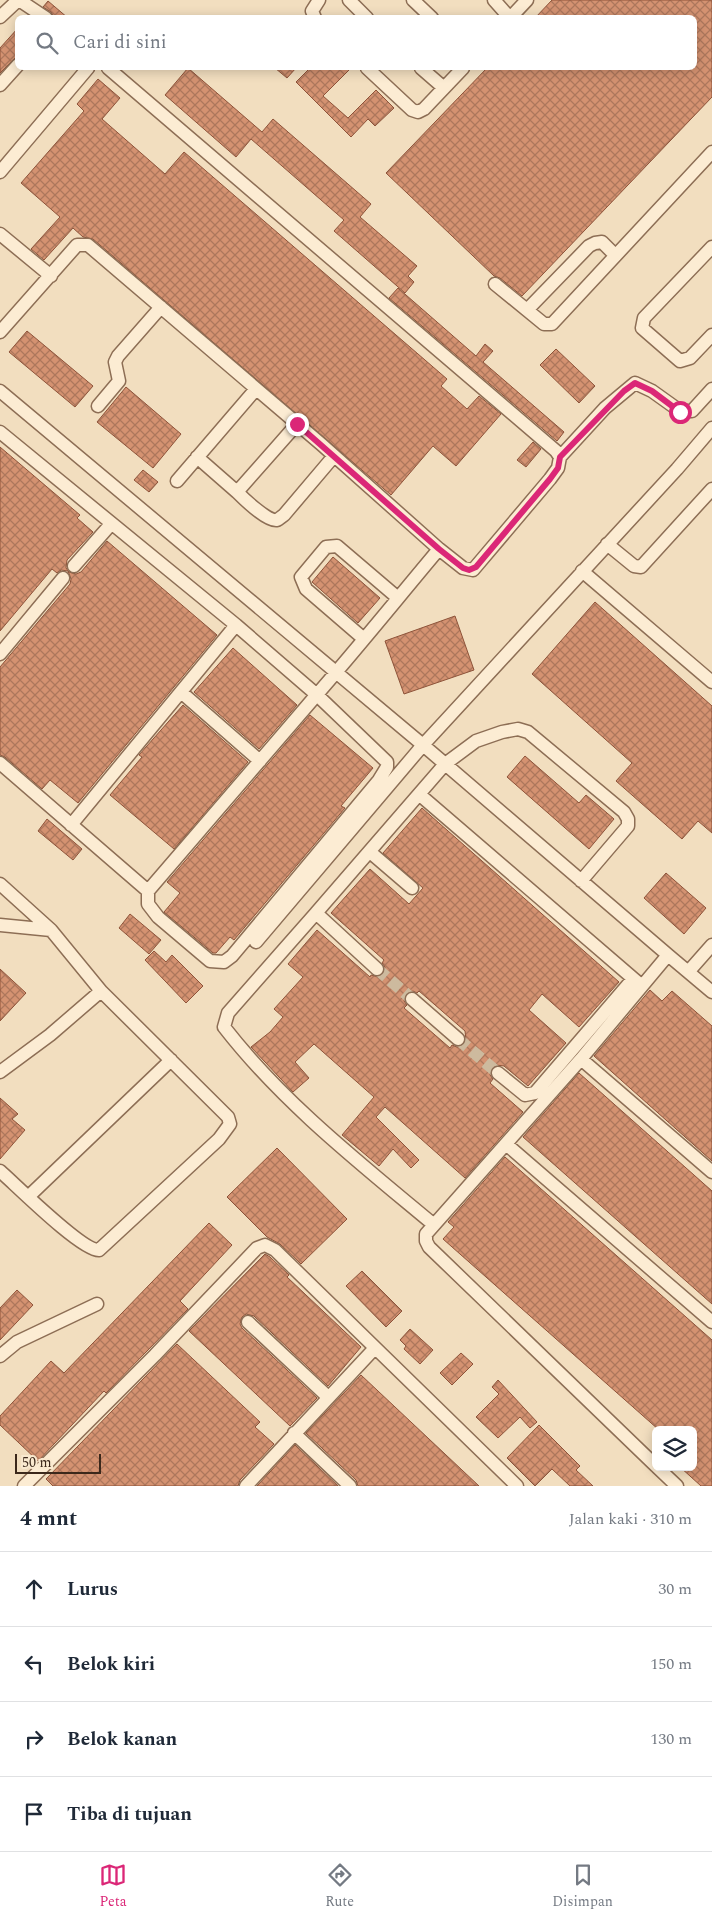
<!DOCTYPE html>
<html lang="id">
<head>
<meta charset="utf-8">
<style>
  body { margin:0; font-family:Spectral,serif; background:#f2f2f3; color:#1f2937 }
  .controls { position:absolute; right:15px; bottom:15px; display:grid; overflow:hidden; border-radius:8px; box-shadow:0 2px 12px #0003 }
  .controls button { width:45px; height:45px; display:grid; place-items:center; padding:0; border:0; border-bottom:1px solid #e0e1e3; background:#fff; color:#1f2937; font:25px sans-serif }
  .scale { position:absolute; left:15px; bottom:12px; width:86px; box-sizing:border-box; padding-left:5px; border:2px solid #3b281b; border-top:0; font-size:14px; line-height:18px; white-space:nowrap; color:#3b281b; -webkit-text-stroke:4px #f9e9cf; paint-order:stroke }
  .stop { position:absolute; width:15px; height:15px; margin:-11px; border:4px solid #db2777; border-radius:50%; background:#fff }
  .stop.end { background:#db2777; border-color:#fff; box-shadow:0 1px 5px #0008 }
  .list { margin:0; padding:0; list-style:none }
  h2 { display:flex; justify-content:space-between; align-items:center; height:65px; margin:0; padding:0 20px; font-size:21px }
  h2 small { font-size:16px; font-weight:400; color:#747a83 }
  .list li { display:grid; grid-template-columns:32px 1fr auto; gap:15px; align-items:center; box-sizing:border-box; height:75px; padding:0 20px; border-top:1px solid #e0e1e3 }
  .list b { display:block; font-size:19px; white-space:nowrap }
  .list em { font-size:16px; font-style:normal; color:#747a83 }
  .icon { flex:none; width:28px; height:28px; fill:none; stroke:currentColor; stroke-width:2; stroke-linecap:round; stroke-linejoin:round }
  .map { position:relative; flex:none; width:712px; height:1486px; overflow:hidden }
  .search { position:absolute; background:#fff; box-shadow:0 2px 12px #0003; left:15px; right:15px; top:15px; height:55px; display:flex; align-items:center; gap:12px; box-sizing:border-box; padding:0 18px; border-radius:8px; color:#747a83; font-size:19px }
  .sheet { height:365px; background:#fff }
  nav { display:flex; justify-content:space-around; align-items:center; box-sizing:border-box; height:70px; border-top:1px solid #e0e1e3; background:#fff; font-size:14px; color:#747a83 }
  nav a { display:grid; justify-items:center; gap:2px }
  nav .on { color:#db2777 }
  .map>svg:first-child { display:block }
  .building { fill:url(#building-cross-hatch); stroke:#8e5339; fill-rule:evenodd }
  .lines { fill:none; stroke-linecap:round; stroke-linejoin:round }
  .minor-tunnel { stroke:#cdba9e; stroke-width:12; stroke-dasharray:12 6; stroke-linecap:butt }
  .minor-casing { stroke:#8d6e55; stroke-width:15 }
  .minor { stroke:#fcecd3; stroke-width:12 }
  .route { stroke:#db2777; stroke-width:6 }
</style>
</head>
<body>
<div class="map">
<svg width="712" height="1486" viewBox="0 0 712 1486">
  <defs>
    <pattern id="building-cross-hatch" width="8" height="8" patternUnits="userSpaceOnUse" patternTransform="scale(1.25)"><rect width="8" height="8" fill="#d49271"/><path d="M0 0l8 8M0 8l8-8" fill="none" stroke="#ad775c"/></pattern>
  </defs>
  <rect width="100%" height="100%" fill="#f2debf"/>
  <!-- building -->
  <path class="building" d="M552,0H712V97L522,296L500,278L494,276L386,173L487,68H694V18H535Z
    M48,1L68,18H54L51,12L43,7Z
    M18,28V55L0,73V48Z
    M188,68L262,132L273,119L371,204L360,217L417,266L408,276L414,282L405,293L334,231L344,220L251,139L236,157L165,95Z
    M275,68H296L287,78Z
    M310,68H351L323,96L348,118L376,90L394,108L375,126L368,119L351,137L296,82Z
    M98,79L120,98L102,119L165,174L184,152L447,379L441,386L467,409L479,396L501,414L456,466L433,446L391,495L93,239L83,237L73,228L44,260L31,249L60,217L21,183L84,111L77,104Z
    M398,288L476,356L485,344L493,351L483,362L564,432L557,441L389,298Z
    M27,331L93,386L75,407L9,352Z
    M556,349L595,386L579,403L540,365Z
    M126,387L181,434L153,468L97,422Z
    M533,442L541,449L526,467L517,460Z
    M0,447L80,515L77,518L93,532L67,560L66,568L69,572L76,574L81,572L107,541L217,635L78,803L50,780L42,789L5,757L0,755V667L70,584L71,579L68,571L61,570L57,573L52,569L0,631Z
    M143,470L158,482L149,492L134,480Z
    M333,557L380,598L358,623L312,582Z
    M595,602L712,706V833L698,821L682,839L616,781L632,763L532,674Z
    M455,616L474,670L404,694L385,641Z
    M233,648L297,705L259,749L194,692Z
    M183,705L248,762L174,849L110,795L142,757L139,755Z
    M310,715L373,768L341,806L345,808L234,940L230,937L216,953H213L164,912L180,893L167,882Z
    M525,756L579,803L586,795L614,819L589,849L507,777Z
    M422,808L619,982L579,1027L542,994L529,1010L566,1043L528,1086L504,1066L496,1065L491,1068L490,1075L493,1079L490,1083L523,1112L465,1178L385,1107L376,1117L419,1160L411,1168L393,1149L379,1166L342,1135L374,1097L314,1044L295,1062L309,1078L293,1092L251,1047L270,1032L283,1017L274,1009L303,977L288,964L317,930L370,977L371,975L379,977L383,974L385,967L382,963L384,960L331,913L370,869L409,904L423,888L383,853ZM413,991L417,993L419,991L465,1031L466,1040L464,1045L457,1047L452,1045L450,1048L404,1008L407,1005L404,1001L406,994Z
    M47,819L82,849L73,860L38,831Z
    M666,873L706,908L684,934L644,898Z
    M130,914L161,940L149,954L119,928Z
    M154,951L166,962L172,955L203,986L186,1003L145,960Z
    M0,969L26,993L0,1021Z
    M650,990L662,1001L672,991L712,1026V1161L594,1056Z
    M579,1073L712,1191V1304L523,1137Z
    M0,1098L18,1114L12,1119L25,1130L0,1159Z
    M277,1148L347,1219L301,1264L280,1244L267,1237L227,1197Z
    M505,1157L712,1340V1486H701L680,1467H693V1430H659L443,1239L454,1227L448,1222Z
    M209,1223L232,1245L180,1301L188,1309L106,1393L104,1391L38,1461L0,1425V1416L51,1361L64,1373Z
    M265,1254L270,1257L289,1275L287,1277L361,1347L328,1386L254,1316L246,1314L242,1317L240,1324L242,1328L317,1398L290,1426L189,1331Z
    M362,1271L402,1311L386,1327L346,1286Z
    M17,1290L33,1305L0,1340V1308Z
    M410,1329L433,1350L420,1364L404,1349L406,1346L400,1340Z
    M177,1344L260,1422L255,1427L274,1444L240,1480L238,1486H53L46,1479Z
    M461,1353L473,1364L452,1385L440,1373Z
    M361,1375L479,1486H358L356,1480L306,1433Z
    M498,1380L537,1422L530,1428L520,1417L498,1438L476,1417L499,1394L492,1387Z
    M539,1425L580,1466L576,1470L593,1486H570L552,1469L535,1486L507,1458Z
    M295,1445L338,1486H257Z"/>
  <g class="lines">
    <!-- minor-tunnel -->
    <path class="minor-tunnel" d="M377,969L412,999
      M458,1039L498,1073"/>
    <defs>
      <path id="minor" d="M349,0L367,18
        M413,0L432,18
        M494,0L510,18
        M0,17L16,2H22L46,18
        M511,17L527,0
        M315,18L312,11L319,0
        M367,68L412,110L418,112L424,109L463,68
        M421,68L444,88
        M0,85L18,65
        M0,172L88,68
        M0,234L51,276
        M712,247L644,318L642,328L680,361L690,358L712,335
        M495,284L544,324H552L712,152
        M527,310L589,246L595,243L602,242L615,255
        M0,332L77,245H88L321,444L439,549
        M0,391L423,745L668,955
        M98,406L119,381L115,362L118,356L161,307
        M297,424L237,492C243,498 268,522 277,520C279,519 281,517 284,515L334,456
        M0,432L236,625L317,695L387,762V767L379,780L232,956L224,962L210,961L158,917L148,904V891L313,699C356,650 397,599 439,549L463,568L473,570L550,479L558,468L560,457L556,451L108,68
        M197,457L237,492
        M560,457L605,408L635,383L652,391L680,411H692L712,389
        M177,481L256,389
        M607,544L634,566L641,567L712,489
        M74,566L111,524
        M582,571L712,682
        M364,639L306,589L301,577L326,547L337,546L398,598
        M0,654L63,578
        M181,692L260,761
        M0,763L148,891
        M420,795L642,986
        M71,825L236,625
        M370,852L412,888
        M0,884L51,930L101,991
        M316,913L228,1013L224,1027C283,1103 361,1164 434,1225
        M0,925L51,930
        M256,942L423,745L677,469L712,428
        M377,969L316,913L445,764L476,741L502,732L518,729L528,732L624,812L628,819V826L581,881
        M689,971L712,945
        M412,999L458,1039
        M581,1059L712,1172
        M0,1072L50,1035L101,991L228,1117L230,1124L219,1139L99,1250C82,1251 16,1185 0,1171
        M498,1073L525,1095L535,1093L633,979
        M506,1144L712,1322
        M28,1197L171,1060
        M248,1322L328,1397
        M0,1356L17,1342L97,1304
        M294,1433L350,1486
        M656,1466L429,1247L426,1241V1234L581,1059L668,955L712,992
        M657,1467L677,1486
        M24,1486L155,1355L257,1248L265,1245L275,1250L517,1486
        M246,1486L374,1349"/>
    </defs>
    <!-- minor casing -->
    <use href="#minor" class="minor-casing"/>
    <!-- minor -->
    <use href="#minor" class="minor"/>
  </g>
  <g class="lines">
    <!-- route -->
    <path class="route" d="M297,424L439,549L463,568L469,570L476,567L550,479L558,468L560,457L624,391L635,383L652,391L680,412"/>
  </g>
</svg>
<div class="controls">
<button><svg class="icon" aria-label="layers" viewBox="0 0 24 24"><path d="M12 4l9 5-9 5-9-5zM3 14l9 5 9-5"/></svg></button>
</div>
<div class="scale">50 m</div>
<div class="stop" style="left:680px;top:412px"></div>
<div class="stop end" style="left:297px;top:424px"></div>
<div class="search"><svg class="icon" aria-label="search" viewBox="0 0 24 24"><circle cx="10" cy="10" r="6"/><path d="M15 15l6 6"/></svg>Cari di sini</div>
</div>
<section class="sheet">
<h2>4 mnt<small>Jalan kaki · 310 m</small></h2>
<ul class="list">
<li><svg class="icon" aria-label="ahead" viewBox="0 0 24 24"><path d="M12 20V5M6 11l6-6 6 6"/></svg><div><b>Lurus</b></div><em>30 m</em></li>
<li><svg class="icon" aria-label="left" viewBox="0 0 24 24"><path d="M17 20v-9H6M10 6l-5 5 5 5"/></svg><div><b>Belok kiri</b></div><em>150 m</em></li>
<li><svg class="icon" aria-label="right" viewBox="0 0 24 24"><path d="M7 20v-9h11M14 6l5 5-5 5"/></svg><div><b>Belok kanan</b></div><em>130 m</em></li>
<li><svg class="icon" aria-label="arrive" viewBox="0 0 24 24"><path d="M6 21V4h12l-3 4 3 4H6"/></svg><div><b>Tiba di tujuan</b></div></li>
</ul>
</section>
<nav>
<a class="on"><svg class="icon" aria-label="map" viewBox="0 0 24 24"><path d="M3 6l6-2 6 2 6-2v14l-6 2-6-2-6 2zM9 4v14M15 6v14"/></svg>Peta</a>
<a><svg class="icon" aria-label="directions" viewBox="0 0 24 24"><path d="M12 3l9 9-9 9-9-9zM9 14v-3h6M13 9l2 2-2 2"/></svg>Rute</a>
<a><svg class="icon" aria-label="saved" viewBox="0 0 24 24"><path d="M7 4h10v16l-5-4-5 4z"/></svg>Disimpan</a>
</nav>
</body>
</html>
